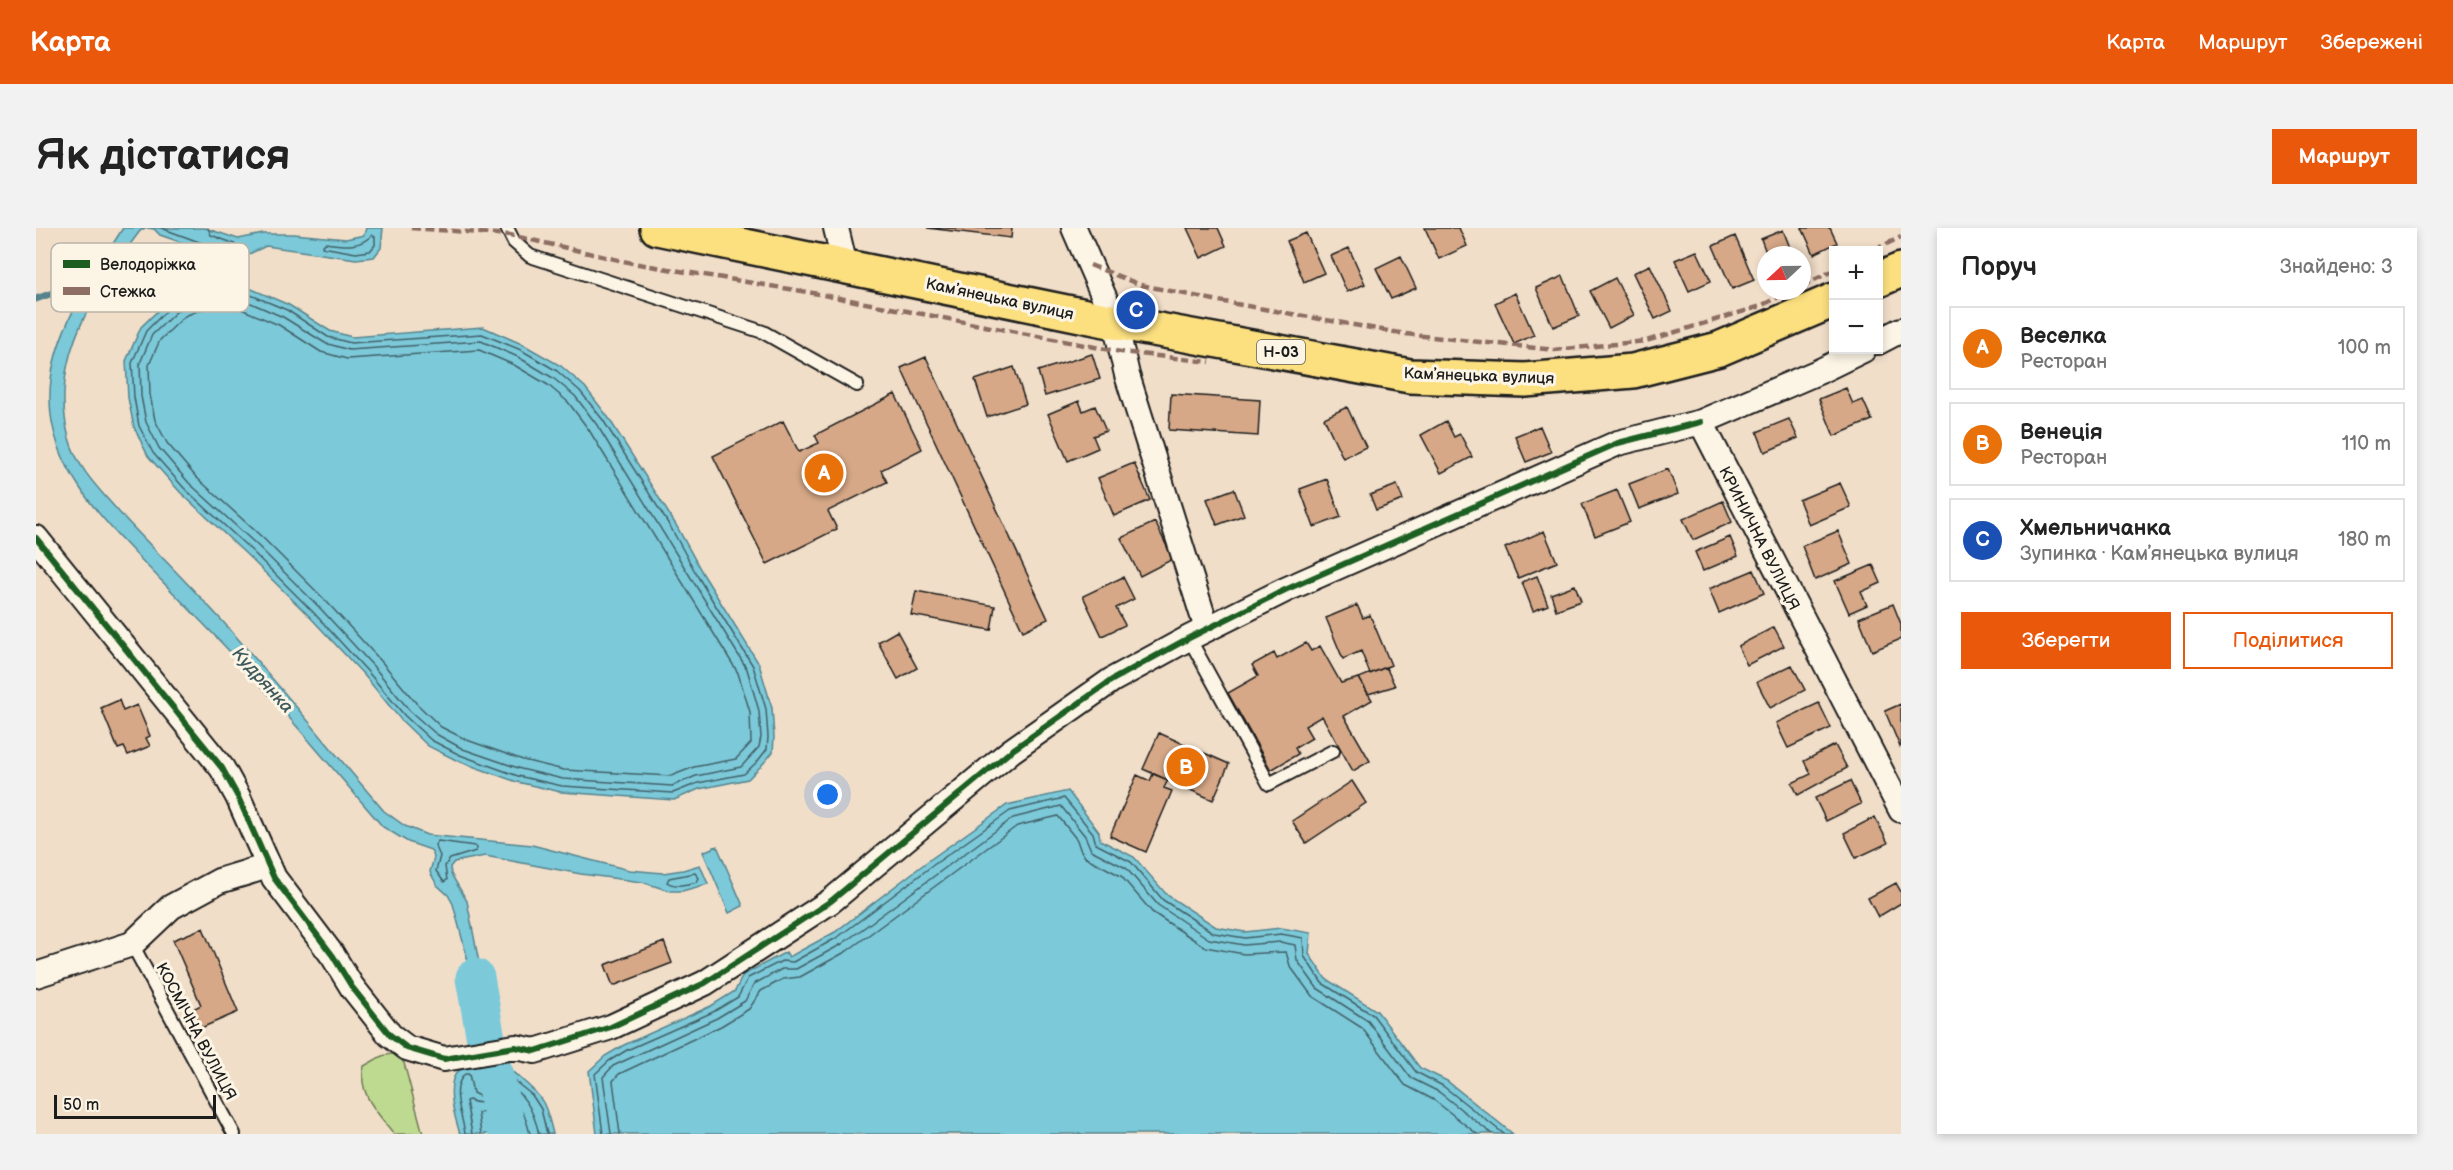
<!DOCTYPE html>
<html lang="uk">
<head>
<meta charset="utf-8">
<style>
  body { margin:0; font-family:"Balsamiq Sans",sans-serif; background:#f2f2f2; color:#222 }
  .controls { position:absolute; right:18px; top:18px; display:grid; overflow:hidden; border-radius:0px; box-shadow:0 3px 9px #0003 }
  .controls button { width:54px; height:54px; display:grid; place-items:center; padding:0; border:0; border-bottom:2px solid #e0e0e0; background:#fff; color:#222; font:30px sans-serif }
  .compass { position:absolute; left:1721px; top:18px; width:54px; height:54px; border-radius:50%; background:#fff; box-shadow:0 3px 9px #0003; rotate:248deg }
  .scale { position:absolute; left:18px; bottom:15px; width:162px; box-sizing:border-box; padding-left:6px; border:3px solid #1c1c1c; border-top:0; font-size:16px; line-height:21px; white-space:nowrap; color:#1c1c1c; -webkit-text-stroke:4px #fcf5e5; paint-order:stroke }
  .you { position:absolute; left:792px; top:567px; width:21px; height:21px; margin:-15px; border:4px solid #fff; border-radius:50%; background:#1a73e8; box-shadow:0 0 0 9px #1a73e833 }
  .badge { display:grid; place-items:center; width:39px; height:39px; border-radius:50%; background:#ea580c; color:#fff; font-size:20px; font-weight:700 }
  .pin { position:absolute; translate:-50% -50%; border:3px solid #fff; box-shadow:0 2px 6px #0006 }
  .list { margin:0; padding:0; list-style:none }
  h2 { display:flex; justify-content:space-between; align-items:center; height:78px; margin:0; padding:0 24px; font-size:26px }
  h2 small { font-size:20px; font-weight:400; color:#767676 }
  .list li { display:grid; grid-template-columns:39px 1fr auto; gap:18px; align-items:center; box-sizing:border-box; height:84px; margin:0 12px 12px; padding:0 12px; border:2px solid #e0e0e0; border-radius:0px }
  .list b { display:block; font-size:22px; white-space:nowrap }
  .list p { margin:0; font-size:20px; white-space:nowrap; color:#767676 }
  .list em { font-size:20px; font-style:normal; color:#767676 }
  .actions { display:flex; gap:12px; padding:18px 24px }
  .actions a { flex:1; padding:14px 0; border:2px solid #ea580c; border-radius:0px; text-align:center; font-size:21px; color:#ea580c }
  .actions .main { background:#ea580c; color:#fff }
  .map { position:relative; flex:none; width:1865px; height:906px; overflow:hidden; border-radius:0px }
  header { display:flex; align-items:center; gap:36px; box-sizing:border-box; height:84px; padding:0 30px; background:#ea580c; color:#fff }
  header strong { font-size:28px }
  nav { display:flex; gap:33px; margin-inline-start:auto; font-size:21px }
  .intro { display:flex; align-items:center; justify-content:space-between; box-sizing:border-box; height:144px; padding:0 36px }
  h1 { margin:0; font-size:42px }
  .button { padding:15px 27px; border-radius:0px; background:#ea580c; color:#fff; font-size:21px; font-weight:700 }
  main { display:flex; gap:36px; padding:0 36px }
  aside { flex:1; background:#fff; border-radius:0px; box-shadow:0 3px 9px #0003 }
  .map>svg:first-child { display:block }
  .green { fill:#bed990; stroke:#6d7a56; stroke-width:1.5 }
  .water { fill:#7bc9d9; stroke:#55848d; stroke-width:1.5 }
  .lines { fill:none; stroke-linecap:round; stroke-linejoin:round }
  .shore { stroke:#426168; stroke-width:1.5 }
  .stream { stroke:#55848d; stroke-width:7 }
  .river { stroke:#7bc9d9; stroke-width:39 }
  .building { fill:#d6a887; stroke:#1c1c1c; stroke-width:1.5 }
  .lane-casing { stroke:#1c1c1c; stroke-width:16 }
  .street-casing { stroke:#1c1c1c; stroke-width:28 }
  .primary-casing { stroke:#1c1c1c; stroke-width:38 }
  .lane { stroke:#fcf5e5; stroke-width:12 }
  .street { stroke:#fcf5e5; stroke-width:24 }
  .primary { stroke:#fce080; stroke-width:33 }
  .quiet { stroke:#8d6e63; stroke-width:4.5; stroke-dasharray:9 4.5; stroke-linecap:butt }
  .cycleway-casing { stroke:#fcf5e5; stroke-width:10 }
  .cycleway { stroke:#1b5e20; stroke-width:6 }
  .labels { text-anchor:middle; stroke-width:6; stroke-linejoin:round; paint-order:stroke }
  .shield { fill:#fcf5e5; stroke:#5f5d58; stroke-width:1.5 }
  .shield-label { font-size:15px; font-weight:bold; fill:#1c1c1c }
  .street-label { font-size:16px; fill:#1c1c1c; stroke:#fcf5e5 }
  .water-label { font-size:18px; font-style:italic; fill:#3d595e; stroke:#fcf5e5 }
  .key { fill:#fcf5e5; stroke:#b9b4a9; stroke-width:1.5 }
  .key-label { font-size:16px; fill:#1c1c1c }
</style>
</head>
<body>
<header>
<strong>Карта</strong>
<nav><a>Карта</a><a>Маршрут</a><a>Збережені</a></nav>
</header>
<div class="intro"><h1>Як дістатися</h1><a class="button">Маршрут</a></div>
<main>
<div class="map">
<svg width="1865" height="906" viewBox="0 0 1865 906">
  <rect width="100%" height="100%" fill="#f1dec9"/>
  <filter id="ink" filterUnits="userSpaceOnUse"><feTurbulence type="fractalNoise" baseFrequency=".0167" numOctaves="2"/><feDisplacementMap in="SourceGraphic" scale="12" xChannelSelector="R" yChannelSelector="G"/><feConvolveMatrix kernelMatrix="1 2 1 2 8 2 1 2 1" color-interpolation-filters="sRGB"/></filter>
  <g filter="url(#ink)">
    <!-- green -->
    <path class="green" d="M360,825L368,835L387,906H358C342,885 321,866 328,838L346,828Z"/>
    <!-- water -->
    <path class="water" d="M87,0H109L104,3C59,63 12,131 33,210C41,240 63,261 83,284C118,322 155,358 189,396C243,457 295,521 348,583L369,598L391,607L496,617L593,642L627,645L647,642L664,637L672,656L646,663H634L606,654L545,646L449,628L418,634L414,639L415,646L431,673L456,801L444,803L431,729L417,676L412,667L401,657L394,644L398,629L395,622L372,614L347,599C304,549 263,500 219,451C187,415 153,381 119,346C73,298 15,244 14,173C12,109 55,51 87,0Z
      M111,0H169L202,11L227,6H258L310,11L328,7L330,0H347L345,20L338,29L320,31L230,18L211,27L184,28L124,7L118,1Z
      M172,54L211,59L253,77L294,103L316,109L447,99L488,117L525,138L549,159L572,189L640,297L667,346L723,436L736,480L738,509L737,524L725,538L712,551L663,561L638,572L525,564L481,554L422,533L392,518L365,492L328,447L273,388L211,327L144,264L112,228L98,199L92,170L90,133L105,99L137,68Z
      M1032,563L1063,604L1064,612L1098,629L1131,667L1180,699L1209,704L1245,700L1275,705L1273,726L1290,751L1341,783L1384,840L1411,853L1477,906H561L553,843L569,828L588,817L675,778L699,763L707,747L750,724L753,729L799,704L892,633L971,577Z
      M681,618L707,678L693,685L667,624Z
      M461,827L464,839C473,841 477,844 484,850C508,870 510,876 517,906H424C419,890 409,858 421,844C426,840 432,837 438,835L442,862L449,860L444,830Z"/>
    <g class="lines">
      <!-- shore -->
      <path class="shore" d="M125,0L185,22L200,20L199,16L175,7L172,0
        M336,7L339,9V17L334,23L320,25L286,19L289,15C306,17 323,21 336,7Z
        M173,61L210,65L251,82L292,109L315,115L446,106L485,122L521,143L544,163L567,192L635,300L662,349L717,438L730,481L732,509L731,521L721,534L708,546L662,555L637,565L526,558L482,548L424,527L395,512L369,488L332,444L277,384L215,322L148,260L117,225L103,198L98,169L96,135L110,103L140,73Z
        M174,68L208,72L247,89L289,115L313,122L445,113L482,129L517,150L539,168L561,197L711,441L723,483L725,509L723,519L705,539L660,548L636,558L527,551L485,541L427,521L400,506L374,483L338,439L283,379L221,317L153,255L123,220L110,194L105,168L104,135L116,107L144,80Z
        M176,77L205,81L243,97L285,124L311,131L443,122L478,137L512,157L532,174L553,202L702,445L714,484L715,515L700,531L658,539L635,548L528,542L487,532L431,512L405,499L381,476L345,433L289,372L227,310L160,249L131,215L119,192L114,167L113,137L124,112L149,88Z
        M402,613L439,618L441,620L440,623L414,631L409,638L411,652L408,654L400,643L404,628L399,617Z
        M659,645L663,650L661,654C651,656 639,660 631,654L633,650Z
        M429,906C427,888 413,861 429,846H433L437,865L443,868L451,866L455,860L452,840L455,837L461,844L471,847L496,867L505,881L511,906
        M436,906L430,873L433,872C448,879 462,872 462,855L465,853C489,865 497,881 503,906
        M445,906L442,885L459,880L471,869C486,878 490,889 494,906
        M567,906L559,846L573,833L591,822L677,784L702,769L712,750L746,733L757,734L802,709L896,638L974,583L1028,570L1057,605L1060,616L1095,634L1127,672L1178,705L1209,710L1245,706L1267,710L1268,728L1286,755L1337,787L1380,844L1407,858L1468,906
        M575,906L567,849L577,838L681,790L709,773L718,756L746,741H760L806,716L977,590L1025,578L1049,608L1055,622L1090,640L1122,677L1173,711L1208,717L1244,714L1259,717L1261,732L1281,760L1332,793L1375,850L1403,864L1456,906
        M584,906L577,853L583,846L685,798L713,781L725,763L747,751L764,749L811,723L981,598L1022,588L1041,612L1044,621L1049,629L1085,648L1116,684L1169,719L1208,726L1250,724L1254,738L1276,768L1326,800L1369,857L1398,872L1441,906"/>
      <!-- stream -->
      <path class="stream" d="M0,71L25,62H48"/>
      <!-- river -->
      <path class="river" d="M439,750L453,828L472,906"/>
    </g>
    <!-- building -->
    <path class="building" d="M891,0H976L975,10Z
      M1151,0H1182L1190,18L1165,30Z
      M1389,0H1423L1431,18L1403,31Z
      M1766,0H1794L1801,15L1778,26Z
      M1747,2L1757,27H1731L1725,11Z
      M1270,5L1288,45L1268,54L1251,13Z
      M1699,8L1718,52L1696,61L1677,18Z
      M1313,20L1329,56L1311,64L1295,28Z
      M1661,23L1675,53L1653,63L1639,32Z
      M1365,28L1380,60L1355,71L1340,40Z
      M1614,37L1636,83L1619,91L1597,45Z
      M1527,48L1543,88L1517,99L1500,60Z
      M1579,50L1598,87L1573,100L1554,63Z
      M1479,65L1498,107L1478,116L1459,75Z
      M1056,126L1064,151L1009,168L1002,143Z
      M890,129L1012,391L987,403L865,140Z
      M978,139L990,176L951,189L939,152Z
      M1810,160L1817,176L1827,172L1836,192L1798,208L1783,171Z
      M859,166L886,221L845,242L851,254L792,283L801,301L731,336L677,228L747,193L763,224L783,215L779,207Z
      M1135,166L1224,172L1222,208L1133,202Z
      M1043,173L1047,183L1059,178L1070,203L1057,208L1062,220L1032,233L1012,186Z
      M1311,179L1330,219L1307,230L1288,190Z
      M1753,191L1762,210L1729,224L1721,204Z
      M1410,193L1418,209L1424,206L1436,229L1405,245L1385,207Z
      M1504,198L1515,224L1490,234L1479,208Z
      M1098,235L1114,272L1078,288L1062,250Z
      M1632,241L1642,266L1603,281L1593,256Z
      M1291,251L1305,289L1278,299L1264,261Z
      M1804,255L1815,279L1773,297L1763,272Z
      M1361,257L1367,272L1340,282L1334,267Z
      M1198,261L1208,287L1181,297L1171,271Z
      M1581,262L1594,294L1559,308L1546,276Z
      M1687,273L1696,294L1657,312L1647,291Z
      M1119,294L1137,331L1104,348L1085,310Z
      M1508,303L1521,334L1482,350L1469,320Z
      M1802,303L1816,336L1779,352L1766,318Z
      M1694,309L1702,328L1667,343L1659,324Z
      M1837,337L1845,355L1825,364L1831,377L1813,385L1799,353Z
      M1718,342L1728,365L1683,385L1673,361Z
      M1501,348L1512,377L1497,383L1486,354Z
      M1087,349L1098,371L1080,380L1089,397L1066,408L1047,368Z
      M1539,357L1545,373L1520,382L1515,366Z
      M880,363L959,378L955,402L875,387Z
      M1857,376L1865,396V411L1836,423L1823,390Z
      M1321,377L1327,390L1334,387L1355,437L1334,446L1325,423L1307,431L1290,390Z
      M1738,399L1748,418L1711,437L1702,418Z
      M861,403L881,440L862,451L842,414Z
      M1270,415L1275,423L1284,418L1305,455L1323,450L1336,472L1308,488L1334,533L1317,543L1286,488L1269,498L1276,510L1259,520L1262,526L1235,542L1192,465L1222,448L1216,437L1238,425L1241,431Z
      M1756,437L1769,462L1734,480L1721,454Z
      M1350,439L1359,458L1332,466L1323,450Z
      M83,472L87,483L101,477L114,508L110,510L114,518L92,527L88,519L82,521L65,480Z
      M1783,475L1795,500L1752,520L1740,495Z
      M1865,476V518L1864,519L1849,483Z
      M1123,505L1193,536L1177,572L1107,541Z
      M1799,517L1811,540L1762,567L1756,555L1775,546L1768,533Z
      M1117,546L1132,552L1128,560L1136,563L1110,624L1074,608L1101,547L1114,553Z
      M1316,553L1330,575L1270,615L1256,593Z
      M1814,553L1825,576L1790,593L1779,570Z
      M1839,589L1852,615L1820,630L1808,605Z
      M1860,655L1865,664V675L1842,689L1832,670Z
      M167,700L202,784L165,800L157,781L165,777L137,712Z
      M628,714L636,735L577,758L569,737Z"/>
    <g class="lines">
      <defs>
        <path id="lane" d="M471,0L478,14L494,28L727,104L821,157
          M1153,410L1233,556L1297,523
          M96,716L198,906"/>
        <path id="street" d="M800,0L809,38
          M1038,0L1079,94L1091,147L1171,401
          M1842,114L1865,102
          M1827,122L1782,144L1665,194L1865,582
          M0,310L186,540L202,569L238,650L297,728L316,759L354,807L371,820L408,831L479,819L499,823L575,799L669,755L795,673L975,523L1076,452L1153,410L1249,362L1582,215L1665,194
          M0,747L96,716L135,679L183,653L232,638"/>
        <path id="primary" d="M621,0L1079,94L1374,148L1489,152L1597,143L1683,121L1798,72
          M1842,52L1865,42"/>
      </defs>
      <!-- lane casing -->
      <use href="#lane" class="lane-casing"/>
      <!-- street casing -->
      <use href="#street" class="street-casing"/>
      <!-- primary casing -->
      <use href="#primary" class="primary-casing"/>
      <!-- lane -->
      <use href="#lane" class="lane"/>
      <!-- street -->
      <use href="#street" class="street"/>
      <!-- primary -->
      <use href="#primary" class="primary"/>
      <!-- quiet -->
      <path class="quiet" d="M375,0L474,7L596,35L777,65L1085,124L1174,134
        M1838,22L1865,9
        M1054,37L1105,57L1183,73L1369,106L1519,122L1610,113L1722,79L1755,63
        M1766,58L1798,42"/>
      <defs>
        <path id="cycleway" d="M0,310L186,540L202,569L238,650L297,728L316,759L354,807L371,820L408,831L479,819L499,823L575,799L669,755L795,673L975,523L1076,452L1153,410L1249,362L1582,215L1665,194"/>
      </defs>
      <!-- cycleway casing -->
      <use href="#cycleway" class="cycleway-casing"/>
      <!-- cycleway -->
      <use href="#cycleway" class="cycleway"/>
    </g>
  </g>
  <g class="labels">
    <!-- shield labels -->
    <rect class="shield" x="1221" y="112" width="48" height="24" rx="4.5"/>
    <g class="shield-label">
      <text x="1245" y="129">Н-03</text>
    </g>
    <!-- street labels -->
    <g class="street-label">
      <text transform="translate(964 70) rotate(12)" y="6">Камʼянецька вулиця</text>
      <text transform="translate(1443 147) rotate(2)" y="6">Камʼянецька вулиця</text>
      <text transform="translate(1724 310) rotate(63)" y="6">КРИНИЧНА ВУЛИЦЯ</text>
      <text transform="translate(161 803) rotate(62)" y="6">КОСМІЧНА ВУЛИЦЯ</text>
    </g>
    <!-- water labels -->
    <g class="water-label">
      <text transform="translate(227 452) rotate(48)" y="6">Кудрянка</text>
    </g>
  </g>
  <!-- legend -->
  <rect x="15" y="15" width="198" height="69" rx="9" class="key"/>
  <rect x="27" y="32" width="27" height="8" fill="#1b5e20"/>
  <rect x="27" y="59" width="27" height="8" fill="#8d6e63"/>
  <g class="key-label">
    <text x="64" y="42">Велодоріжка</text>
    <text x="64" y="69">Стежка</text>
  </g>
</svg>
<div class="controls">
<button>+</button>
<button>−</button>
</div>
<svg class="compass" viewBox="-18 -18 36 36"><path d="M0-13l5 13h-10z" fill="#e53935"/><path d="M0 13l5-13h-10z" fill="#767676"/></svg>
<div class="scale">50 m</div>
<div class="you"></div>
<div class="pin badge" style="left:788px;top:245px;background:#e8710a">A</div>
<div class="pin badge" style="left:1150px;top:539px;background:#e8710a">B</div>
<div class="pin badge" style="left:1100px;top:82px;background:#1a4fb4">C</div>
</div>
<aside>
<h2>Поруч<small>Знайдено: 3</small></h2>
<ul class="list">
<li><span class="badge" style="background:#e8710a">A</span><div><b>Веселка</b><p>Ресторан</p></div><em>100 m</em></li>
<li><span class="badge" style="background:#e8710a">B</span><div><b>Венеція</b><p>Ресторан</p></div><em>110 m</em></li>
<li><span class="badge" style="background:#1a4fb4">C</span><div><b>Хмельничанка</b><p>Зупинка · Камʼянецька вулиця</p></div><em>180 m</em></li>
</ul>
<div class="actions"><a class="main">Зберегти</a><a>Поділитися</a></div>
</aside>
</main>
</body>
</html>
